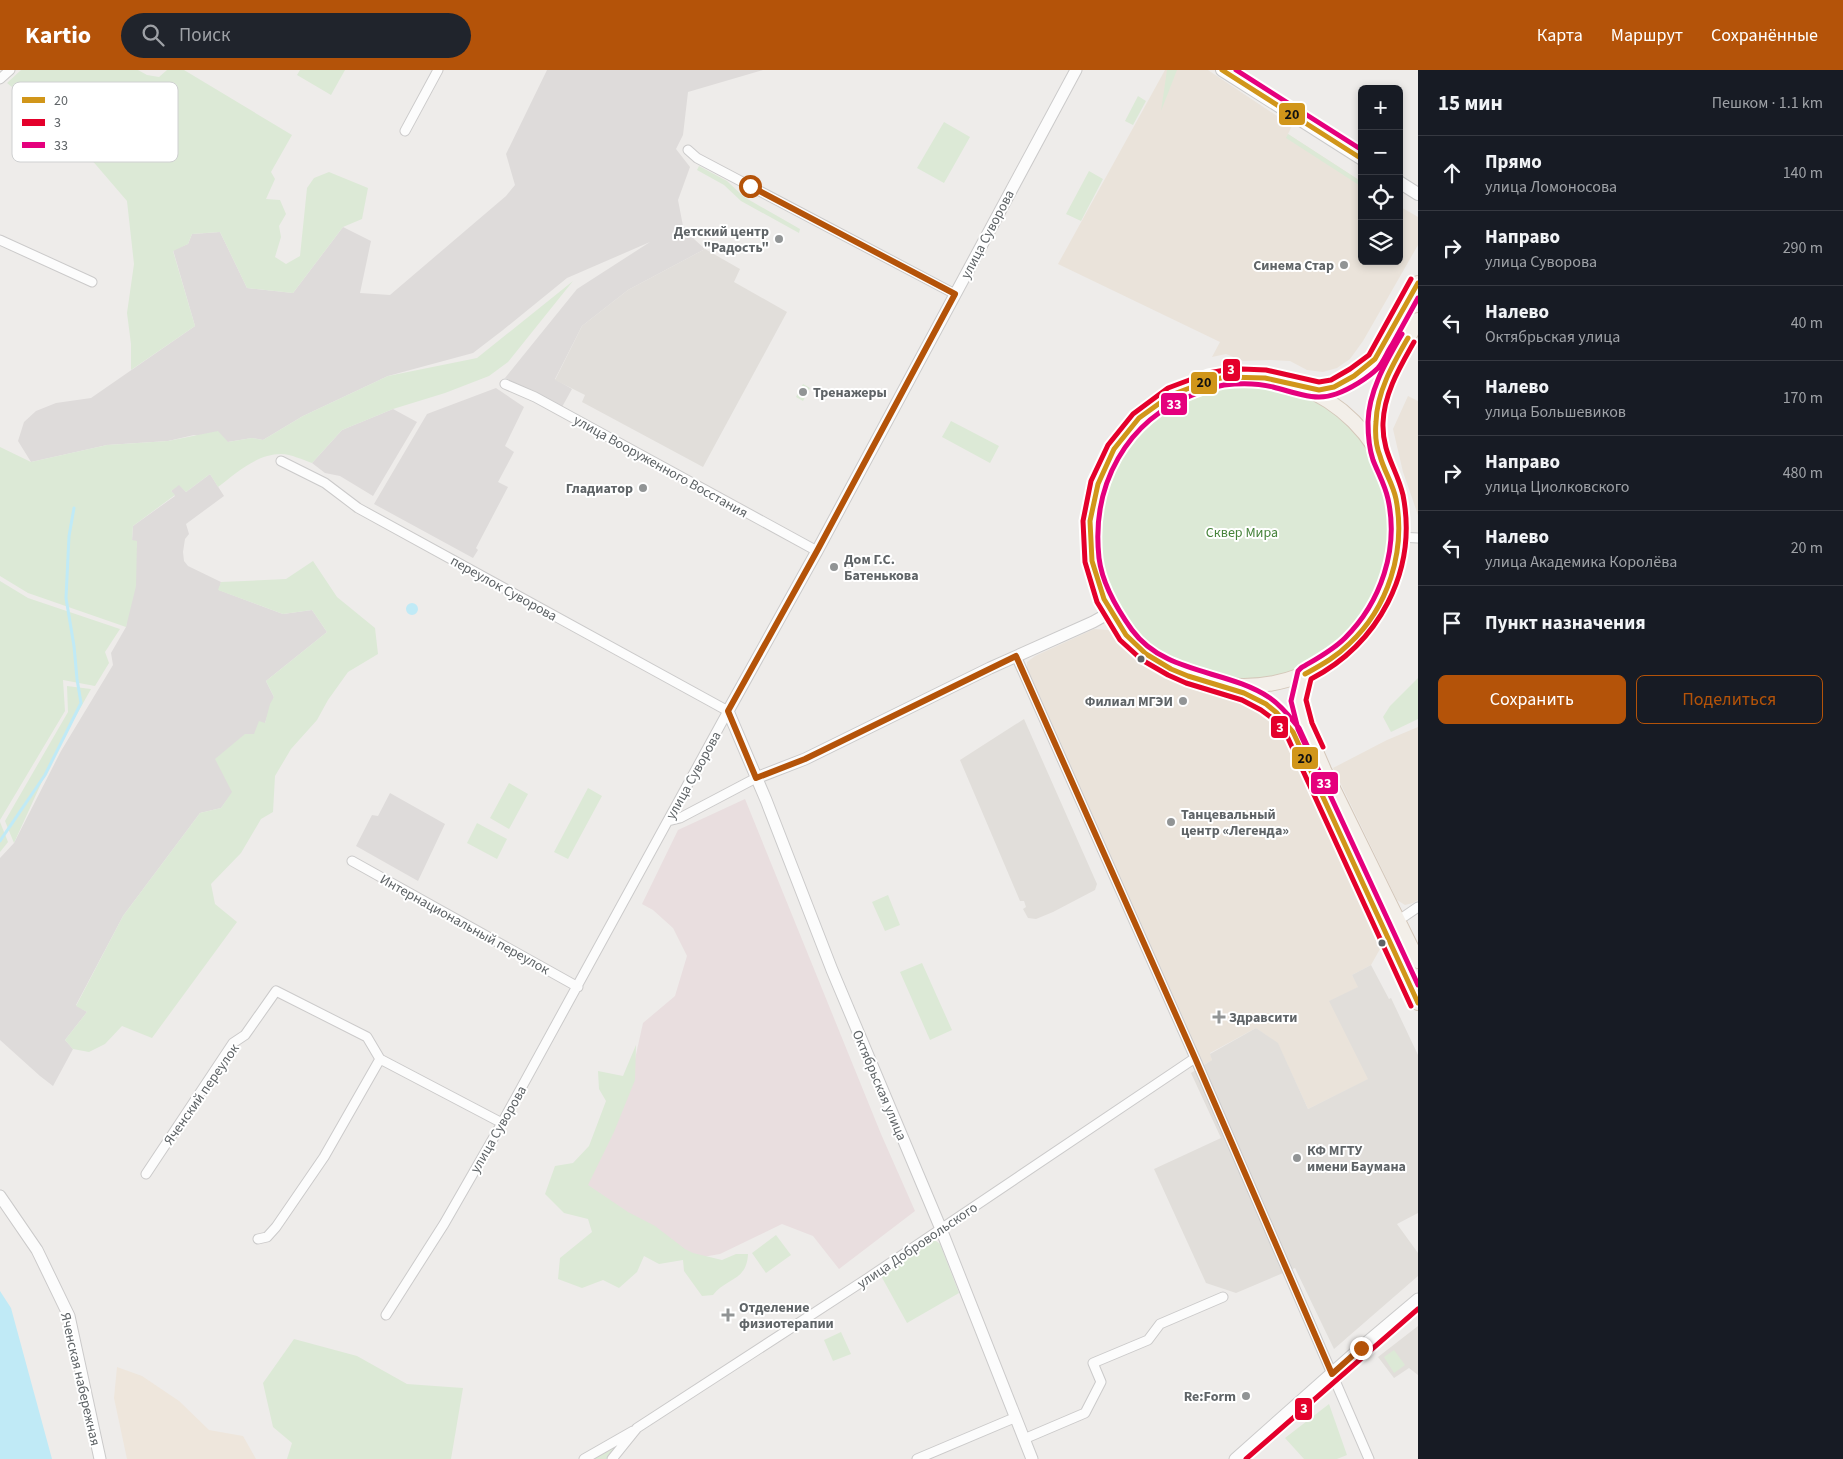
<!DOCTYPE html>
<html lang="ru">
<head>
<meta charset="utf-8">
<style>
  body { margin:0; font-family:"Source Sans 3",sans-serif; background:#20242c; color:#f1f3f6 }
  .controls { position:absolute; right:15px; top:15px; display:grid; overflow:hidden; border-radius:8px; box-shadow:0 2px 8px #0003 }
  .controls button { width:45px; height:45px; display:grid; place-items:center; padding:0; border:0; border-bottom:1px solid #363941; background:#171b24; color:#f1f3f6; font:25px sans-serif }
  .stop { position:absolute; width:15px; height:15px; margin:-11px; border:4px solid #b45309; border-radius:50%; background:#fff }
  .stop.end { background:#b45309; border-color:#fff; box-shadow:0 1px 5px #0008 }
  .list { margin:0; padding:0; list-style:none }
  h2 { display:flex; justify-content:space-between; align-items:center; height:65px; margin:0; padding:0 20px; font-size:21px }
  h2 small { font-size:16px; font-weight:400; color:#9ea1a6 }
  .list li { display:grid; grid-template-columns:32px 1fr auto; gap:15px; align-items:center; box-sizing:border-box; height:75px; padding:0 20px; border-top:1px solid #363941 }
  .list b { display:block; font-size:19px; white-space:nowrap }
  .list p { margin:0; font-size:16px; white-space:nowrap; color:#9ea1a6 }
  .list em { font-size:16px; font-style:normal; color:#9ea1a6 }
  .actions { display:flex; gap:10px; padding:15px 20px }
  .actions a { flex:1; padding:11px 0; border:1px solid #b45309; border-radius:8px; text-align:center; font-size:18px; color:#b45309 }
  .actions .main { background:#b45309; color:#fff }
  .icon { flex:none; width:28px; height:28px; fill:none; stroke:currentColor; stroke-width:2; stroke-linecap:round; stroke-linejoin:round }
  .map { position:relative; flex:none; width:1418px; height:1389px; overflow:hidden }
  header { display:flex; align-items:center; gap:30px; box-sizing:border-box; height:70px; padding:0 25px; background:#b45309; color:#fff }
  header strong { font-size:24px }
  nav { display:flex; gap:28px; margin-inline-start:auto; font-size:18px }
  .search { width:350px; height:45px; background:#20242c; display:flex; align-items:center; gap:12px; box-sizing:border-box; padding:0 18px; border-radius:28px; color:#9ea1a6; font-size:19px }
  main { display:flex }
  aside { flex:1; background:#171b24 }
  .map>svg:first-child { display:block }
  .commercial { fill:#eae3da }
  .industrial { fill:#dedbda }
  .education { fill:#e1deda }
  .medical { fill:#e9dedf }
  .green { fill:#dce9d6 }
  .sand { fill:#eee6dc }
  .water { fill:#c0eaf6 }
  .lines { fill:none; stroke-linecap:round; stroke-linejoin:round }
  .stream { stroke:#c0eaf6; stroke-width:3 }
  .minor-casing { stroke:#cbcaca; stroke-width:11 }
  .tertiary-casing { stroke:#cbcaca; stroke-width:13 }
  .secondary-casing { stroke:#cacaca; stroke-width:14 }
  .primary-casing { stroke:#d4c7b9; stroke-width:16 }
  .minor { stroke:#fcfcfc; stroke-width:9 }
  .tertiary { stroke:#fcfcfc; stroke-width:11 }
  .secondary { stroke:#fcfcfc; stroke-width:12 }
  .primary { stroke:#f3efe9; stroke-width:14 }
  .bus-1-casing { stroke:#fff; stroke-width:9 }
  .bus-2-casing { stroke:#fff; stroke-width:9 }
  .bus-3-casing { stroke:#fff; stroke-width:9 }
  .bus-1 { stroke:#d1961a; stroke-width:5 }
  .bus-2 { stroke:#e4002b; stroke-width:5 }
  .bus-3 { stroke:#e5007d; stroke-width:5 }
  .route { stroke:#b45309; stroke-width:6 }
  .poi-dot { fill:#919495; stroke:#fff; stroke-width:2 }
  .bus-dot { fill:#5f6467; stroke:#fff; stroke-width:2 }
  .labels { text-anchor:middle; stroke-width:4; stroke-linejoin:round; paint-order:stroke }
  .poi-label { font-size:14px; font-weight:bold; fill:#5f6467; stroke:#fff; text-anchor:start }
  .street-label { font-size:14px; fill:#5f6467; stroke:#fff }
  .park-label { font-size:14px; fill:#46833a; stroke:#fff }
  .key { fill:#fff; stroke:#cfd0d1; stroke-width:1 }
  .key-label { font-size:14px; fill:#5f6467 }
  .line-badge { stroke:#fff; stroke-width:2 }
  .badge-label { font-size:14px; text-anchor:middle; font-weight:bold; fill:#fff }
  .pale-badge-label { font-size:14px; text-anchor:middle; font-weight:bold; fill:#111 }
</style>
</head>
<body>
<header>
<strong>Kartio</strong>
<div class="search"><svg class="icon" aria-label="search" viewBox="0 0 24 24"><circle cx="10" cy="10" r="6"/><path d="M15 15l6 6"/></svg>Поиск</div>
<nav><a>Карта</a><a>Маршрут</a><a>Сохранённые</a></nav>
</header>
<main>
<div class="map">
<svg width="1418" height="1389" viewBox="0 0 1418 1389">
  <rect width="100%" height="100%" fill="#eeecea"/>
  <!-- commercial -->
  <path class="commercial" d="M1165,0H1208L1292,56L1288,64L1362,112V191H1399V136L1418,147V175L1363,271L1350,289L1337,298L1323,302L1307,300L1290,291L1270,290L1243,291L1226,284L1212,287L1220,272L1058,194Z
    M1408,326L1418,331V445L1403,402L1393,359Z
    M1094,559L1108,560L1117,564L1131,579L1145,587L1160,601L1255,640L1271,651L1285,669L1380,879L1371,895L1352,905L1359,917L1330,931L1369,1009L1308,1039L1278,974L1256,958L1210,983L1212,990L1202,996L1027,600V592L1035,586Z
    M1418,657V830L1413,833L1405,835L1397,830L1333,698L1387,670Z"/>
  <!-- industrial -->
  <path class="industrial" d="M547,0H763L688,22L683,65L676,79L690,97L678,130L683,156L694,169L705,179L628,220L582,256L555,309L572,319L562,337L505,308L577,219L650,172L567,208L503,260L473,283L388,306L303,346L263,370L252,368L228,372L194,365L168,371L107,375L31,392L18,371L24,352L36,341L56,333L91,328L195,256L173,180L188,174L192,164L220,162L247,218L293,223L343,157L371,171L360,223L390,225L506,126L515,115L506,84Z
    M496,318L524,337L505,376L514,382L498,412L508,417L476,478L478,480L473,488L374,434L427,344Z
    M393,339L417,352L373,426L340,406L325,403L312,393L342,360Z
    M210,404L224,426L186,454L189,464L185,469L183,482L184,491L188,496L221,512L219,520L283,544L312,540L327,562L266,611L274,627L265,653L233,722L221,738L200,743L123,846L76,935L87,942L65,970L73,979L53,1016L40,1006L0,970V788L14,773L61,681L113,595L111,583L126,557L137,471H132L133,456L175,426L171,421L179,414L186,422Z
    M390,723L445,754L418,811L356,776L372,745L378,746Z"/>
  <!-- education -->
  <path class="education" d="M705,179L740,199L734,212L787,242L703,397L582,332L585,325L555,310L582,256L628,220Z
    M1024,649L1097,814L1095,820L1053,842L1036,849L1028,848L1023,839L1026,837L1024,831H1020L960,690Z
    M1371,895L1389,929L1391,928L1418,985V1143L1397,1154L1418,1183V1206L1334,1279L1295,1198L1236,1223L1206,1213L1154,1099L1221,1068L1191,1003L1212,990L1210,984L1256,958L1278,973L1308,1039L1368,1009L1329,931L1358,917L1352,905Z
    M1418,1256V1305L1409,1298L1394,1308L1378,1287Z"/>
  <!-- medical -->
  <path class="medical" d="M745,729L881,1064L915,1141L839,1199L813,1166L782,1154L720,1184L691,1189L583,1117L629,1016L643,953L675,926L687,886L673,858L653,840L642,834L678,760Z"/>
  <!-- green -->
  <path class="green" d="M21,0H138L147,5L159,7L167,0H184L292,65L271,102L275,109L266,129L280,130L286,144L279,156L281,167L275,187L286,194L300,186L307,118L314,108L329,102L368,118L362,149L343,157L293,223L247,218L220,162L192,164L188,174L173,181L195,256L131,300V274L127,243L134,194L127,131L66,60L7,13Z
    M300,0H345L331,25L297,5Z
    M1167,0H1177L1161,41Z
    M1283,25L1362,77V84L1280,31Z
    M1138,26L1146,31L1133,55L1125,51Z
    M944,52L970,67L944,113L917,98Z
    M1288,64L1362,112V117L1286,68Z
    M699,96L727,111L744,127L800,159L799,163L741,131L724,115L697,100Z
    M1089,101L1103,109L1081,151L1066,144Z
    M573,211L508,292L489,306L445,323L393,339L342,360L312,393C303,390 291,384 281,384C257,384 236,403 218,417L210,404L186,422L179,415L171,421L175,425L133,456L132,470L137,471L136,516L126,557L28,523L0,506V377L31,392L107,375L168,371L218,361L228,372L252,368L263,370L303,346L388,306L477,288Z
    M1094 462a149 149 0 1 1 298 0a149 149 0 1 1-298 0Z
    M803,314L810,318L803,331L796,327Z
    M951,351L999,376L990,393L942,367Z
    M313,491L337,527L375,558L378,584L348,602L328,630L317,650L291,679L275,706L273,742L261,749L241,783L211,814L215,834L237,852L152,968L122,956L105,974L89,982L73,979L65,970L87,942L76,936L123,846L200,743L221,738L232,722L215,689L245,664H254L259,651L265,653L270,634L274,627L266,611L327,562L312,540L283,544L218,520L221,512L286,509Z
    M0,511L28,528L120,559L105,582L109,593L95,616L63,610L65,641L0,750Z
    M1418,608V649L1391,662L1383,647L1390,636Z
    M67,616L91,619L55,683L14,773L5,751L68,642Z
    M509,713L528,724L509,759L490,748Z
    M588,718L602,726L568,789L554,782Z
    M0,752L8,772L0,782Z
    M477,753L507,769L497,789L467,773Z
    M888,825L900,855L885,861L872,832Z
    M922,893L952,960L930,970L900,902Z
    M636,975L635,1010L614,1062L588,1115L628,1142L655,1156L685,1179L693,1183L722,1190L736,1184H748C747,1211 726,1208 713,1225L702,1226L684,1201L683,1190L659,1194L644,1186L637,1202L619,1218L603,1210L582,1218L558,1209L560,1188L592,1162L588,1149L564,1143L545,1124L555,1096L573,1093L589,1076L606,1031L599,1019L598,1001L623,1006Z
    M776,1165L791,1185L766,1203L752,1183Z
    M930,1170L936,1171L940,1174L959,1223L907,1253L880,1204Z
    M841,1262L851,1284L833,1291L824,1270Z
    M294,1269L357,1286L407,1314L463,1318L451,1389H287L292,1373L273,1357L263,1313Z
    M1394,1280L1405,1295L1394,1303L1384,1287Z
    M1329,1334L1347,1385L1337,1389H1304L1285,1368Z
    M622,1370L606,1389H590Z"/>
  <!-- sand -->
  <path class="sand" d="M117,1297L142,1306L179,1331L209,1360L243,1366L256,1389H127L114,1328Z"/>
  <!-- water -->
  <path class="water" d="M406 539a6 6 0 1 1 12 0a6 6 0 1 1-12 0Z
    M0,1221L11,1238L52,1389H0Z"/>
  <g class="lines">
    <!-- stream -->
    <path class="stream" d="M0,771L45,705L81,633L77,609L74,576L66,528L69,466L74,438"/>
    <defs>
      <path id="minor" d="M0,9L10,0
        M405,61L438,0
        M688,80L697,88L750,116L955,224
        M0,170L92,212
        M505,314L535,327L817,481
        M281,391L325,413L358,438L728,641L502,1053L444,1154L386,1245
        M1400,467L1418,468
        M1016,586L1195,988L1369,1389
        M668,751L680,748L756,708
        M352,791L578,917
        M1399,850L1418,837
        M146,1104L233,973L245,965L276,921L367,967L380,989L502,1053
        M258,1169L267,1167L276,1157L324,1087L380,989
        M1024,1369L1085,1343L1101,1312L1093,1293L1148,1270L1160,1254L1223,1227
        M584,1389L633,1361
        M612,1389L637,1358L868,1208L1195,988
        M917,1389L1014,1348"/>
      <path id="tertiary" d="M756,708L805,689L990,598L1093,552L1111,542
        M0,1126L37,1180L69,1246L100,1389
        M1032,1389L941,1159L832,900L766,730L728,641L817,481L1076,0
        M1235,1389L1361,1277L1418,1229"/>
      <path id="secondary" d="M1222,0L1362,89
        M1399,112L1418,124"/>
      <path id="primary" d="M1089 461a155 155 0 1 1 310 0a155 155 0 1 1-310 0Z
        M1308,319L1333,318L1373,292L1418,213
        M1379,382L1376,349L1383,314L1418,250
        M1305,604L1298,630L1305,656L1324,700L1418,891
        M1233,620C1263,630 1272,638 1293,662L1418,933"/>
    </defs>
    <!-- minor casing -->
    <use href="#minor" class="minor-casing"/>
    <!-- tertiary casing -->
    <use href="#tertiary" class="tertiary-casing"/>
    <!-- secondary casing -->
    <use href="#secondary" class="secondary-casing"/>
    <!-- primary casing -->
    <use href="#primary" class="primary-casing"/>
    <!-- minor -->
    <use href="#minor" class="minor"/>
    <!-- tertiary -->
    <use href="#tertiary" class="tertiary"/>
    <!-- secondary -->
    <use href="#secondary" class="secondary"/>
    <!-- primary -->
    <use href="#primary" class="primary"/>
    <defs>
      <path id="bus-1" d="M1222,0L1362,89
        M1418,213L1375,289L1354,306L1334,317L1319,320L1265,308L1226,307L1211,310L1171,325L1139,348L1114,379L1098,414L1090,451L1092,491L1104,529L1126,565L1146,584L1171,599L1188,606L1244,623L1266,634L1277,643L1293,662L1418,933
        M1305,604C1321,595 1336,587 1349,574C1388,538 1406,481 1396,429C1393,414 1384,401 1380,386C1376,376 1375,363 1376,352C1377,321 1393,294 1408,268"/>
      <path id="bus-2" d="M1323,677L1312,653L1306,630L1311,609C1378,574 1418,502 1403,425C1397,399 1382,383 1383,353C1384,323 1400,297 1414,272
        M1411,936L1287,666L1272,648L1261,640L1242,630L1186,613L1168,605L1142,590L1120,570L1097,532L1085,492L1083,451L1091,411L1108,375L1133,344L1168,318L1208,303L1225,300L1242,299L1266,300L1319,312L1331,310L1350,299L1369,285L1411,209
        M1246,1389L1418,1239"/>
      <path id="bus-3" d="M1236,0L1362,80
        M1418,228C1409,244 1401,259 1392,275C1387,282 1384,291 1378,298C1368,308 1350,319 1336,324C1315,332 1294,322 1273,317C1257,313 1240,313 1224,315C1214,317 1205,320 1195,324C1126,350 1091,415 1099,488C1102,513 1117,539 1132,560C1165,605 1227,599 1270,628C1282,636 1290,647 1299,658L1418,915
        M1309,683L1298,659L1291,631L1298,601L1301,598C1316,589 1332,581 1345,568C1381,532 1399,479 1388,429C1385,415 1378,403 1373,390C1369,378 1368,364 1368,352C1369,320 1386,292 1402,264"/>
    </defs>
    <!-- bus-1 casing -->
    <use href="#bus-1" class="bus-1-casing"/>
    <!-- bus-2 casing -->
    <use href="#bus-2" class="bus-2-casing"/>
    <!-- bus-3 casing -->
    <use href="#bus-3" class="bus-3-casing"/>
    <!-- bus-1 -->
    <use href="#bus-1" class="bus-1"/>
    <!-- bus-2 -->
    <use href="#bus-2" class="bus-2"/>
    <!-- bus-3 -->
    <use href="#bus-3" class="bus-3"/>
  </g>
  <g class="lines">
    <!-- route -->
    <path class="route" d="M750,116L955,224L817,481L728,641L756,708L805,689L1016,586L1195,988L1332,1304L1361,1278"/>
  </g>
  <!-- markers -->
  <g class="poi-dot">
    <circle cx="779" cy="169" r="5"/>
    <circle cx="1344" cy="195" r="5"/>
    <circle cx="803" cy="322" r="5"/>
    <circle cx="643" cy="418" r="5"/>
    <circle cx="834" cy="497" r="5"/>
    <circle cx="1183" cy="631" r="5"/>
    <circle cx="1171" cy="752" r="5"/>
    <path d="M1216.5 939.5h5v5h5v5h-5v5h-5v-5h-5v-5h5z"/>
    <circle cx="1297" cy="1088" r="5"/>
    <path d="M725.5 1237.5h5v5h5v5h-5v5h-5v-5h-5v-5h5z"/>
    <circle cx="1246" cy="1326" r="5"/>
  </g>
  <g class="bus-dot">
    <circle cx="1141" cy="589" r="4.5"/>
    <circle cx="1382" cy="873" r="4.5"/>
  </g>
  <g class="labels">
    <!-- poi labels -->
    <g class="poi-label">
      <text x="769" y="166" text-anchor="end">Детский центр<tspan x="769" dy="16">"Радость"</tspan></text>
      <text x="1334" y="200" text-anchor="end">Синема Стар</text>
      <text x="813" y="327">Тренажеры</text>
      <text x="633" y="423" text-anchor="end">Гладиатор</text>
      <text x="844" y="494">Дом Г.С.<tspan x="844" dy="16">Батенькова</tspan></text>
      <text x="1173" y="636" text-anchor="end">Филиал МГЭИ</text>
      <text x="1181" y="749">Танцевальный<tspan x="1181" dy="16">центр «Легенда»</tspan></text>
      <text x="1229" y="952">Здравсити</text>
      <text x="1307" y="1085">КФ МГТУ<tspan x="1307" dy="16">имени Баумана</tspan></text>
      <text x="739" y="1242">Отделение<tspan x="739" dy="16">физиотерапии</tspan></text>
      <text x="1236" y="1331" text-anchor="end">Re:Form</text>
    </g>
    <!-- street labels -->
    <g class="street-label">
      <text transform="translate(987 164) rotate(-62)" y="5">улица Суворова</text>
      <text transform="translate(661 396) rotate(29)" y="5">улица Вооруженного Восстания</text>
      <text transform="translate(504 518) rotate(29)" y="5">переулок Суворова</text>
      <text transform="translate(693 705) rotate(-61)" y="5">улица Суворова</text>
      <text transform="translate(465 854) rotate(29)" y="5">Интернациональный переулок</text>
      <text transform="translate(880 1015) rotate(67)" y="5">Октябрьская улица</text>
      <text transform="translate(201 1024) rotate(-55)" y="5">Яченский переулок</text>
      <text transform="translate(498 1059) rotate(-60)" y="5">улица Суворова</text>
      <text transform="translate(917 1175) rotate(-34)" y="5">улица Добровольского</text>
      <text transform="translate(81 1309) rotate(77)" y="5">Яченская набережная</text>
    </g>
    <!-- park labels -->
    <g class="park-label">
      <text x="1242" y="467">Сквер Мира</text>
    </g>
  </g>
  <!-- legend -->
  <rect x="12" y="12" width="166" height="80" rx="8" class="key"/>
  <rect x="22" y="27" width="23" height="6" fill="#d1961a"/>
  <rect x="22" y="49" width="23" height="7" fill="#e4002b"/>
  <rect x="22" y="72" width="23" height="6" fill="#e5007d"/>
  <g class="key-label">
    <text x="54" y="35">20</text>
    <text x="54" y="57">3</text>
    <text x="54" y="80">33</text>
  </g>
  <g class="line-badge">
    <rect x="1278" y="32" width="28" height="24" rx="5" fill="#d1961a"/>
    <rect x="1222" y="288" width="19" height="24" rx="5" fill="#e4002b"/>
    <rect x="1190" y="301" width="28" height="24" rx="5" fill="#d1961a"/>
    <rect x="1160" y="322" width="28" height="24" rx="5" fill="#e5007d"/>
    <rect x="1270" y="645" width="19" height="24" rx="5" fill="#e4002b"/>
    <rect x="1291" y="676" width="28" height="24" rx="5" fill="#d1961a"/>
    <rect x="1310" y="701" width="29" height="24" rx="5" fill="#e5007d"/>
    <rect x="1294" y="1327" width="19" height="24" rx="5" fill="#e4002b"/>
  </g>
  <g class="badge-label">
    <text x="1231" y="304">3</text>
    <text x="1174" y="339">33</text>
    <text x="1280" y="662">3</text>
    <text x="1324" y="718">33</text>
    <text x="1304" y="1343">3</text>
  </g>
  <g class="pale-badge-label">
    <text x="1292" y="49">20</text>
    <text x="1204" y="317">20</text>
    <text x="1305" y="693">20</text>
  </g>
</svg>
<div class="controls">
<button>+</button>
<button>−</button>
<button><svg class="icon" aria-label="locate" viewBox="0 0 24 24"><circle cx="12" cy="12" r="6"/><path d="M12 2v4M12 18v4M2 12h4M18 12h4"/></svg></button>
<button><svg class="icon" aria-label="layers" viewBox="0 0 24 24"><path d="M12 4l9 5-9 5-9-5zM3 14l9 5 9-5"/></svg></button>
</div>
<div class="stop" style="left:750px;top:116px"></div>
<div class="stop end" style="left:1361px;top:1278px"></div>
</div>
<aside>
<h2>15 мин<small>Пешком · 1.1 km</small></h2>
<ul class="list">
<li><svg class="icon" aria-label="ahead" viewBox="0 0 24 24"><path d="M12 20V5M6 11l6-6 6 6"/></svg><div><b>Прямо</b><p>улица Ломоносова</p></div><em>140 m</em></li>
<li><svg class="icon" aria-label="right" viewBox="0 0 24 24"><path d="M7 20v-9h11M14 6l5 5-5 5"/></svg><div><b>Направо</b><p>улица Суворова</p></div><em>290 m</em></li>
<li><svg class="icon" aria-label="left" viewBox="0 0 24 24"><path d="M17 20v-9H6M10 6l-5 5 5 5"/></svg><div><b>Налево</b><p>Октябрьская улица</p></div><em>40 m</em></li>
<li><svg class="icon" aria-label="left" viewBox="0 0 24 24"><path d="M17 20v-9H6M10 6l-5 5 5 5"/></svg><div><b>Налево</b><p>улица Большевиков</p></div><em>170 m</em></li>
<li><svg class="icon" aria-label="right" viewBox="0 0 24 24"><path d="M7 20v-9h11M14 6l5 5-5 5"/></svg><div><b>Направо</b><p>улица Циолковского</p></div><em>480 m</em></li>
<li><svg class="icon" aria-label="left" viewBox="0 0 24 24"><path d="M17 20v-9H6M10 6l-5 5 5 5"/></svg><div><b>Налево</b><p>улица Академика Королёва</p></div><em>20 m</em></li>
<li><svg class="icon" aria-label="arrive" viewBox="0 0 24 24"><path d="M6 21V4h12l-3 4 3 4H6"/></svg><div><b>Пункт назначения</b></div></li>
</ul>
<div class="actions"><a class="main">Сохранить</a><a>Поделиться</a></div>
</aside>
</main>
</body>
</html>
